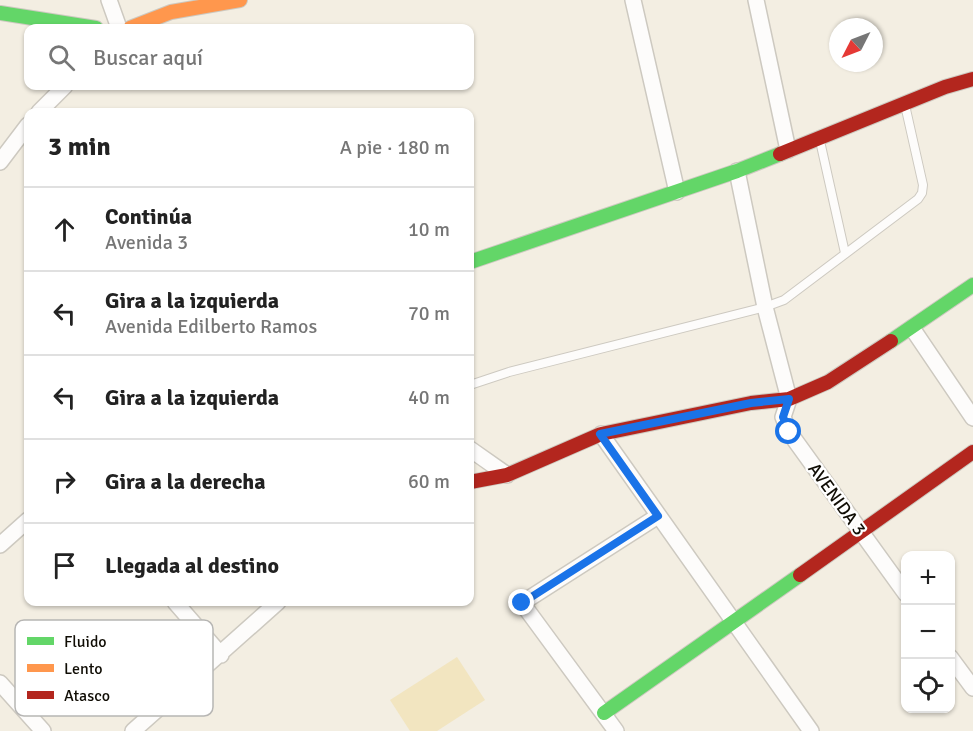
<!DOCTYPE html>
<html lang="es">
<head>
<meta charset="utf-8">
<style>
  body { margin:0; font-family:Signika,sans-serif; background:#f6f6f6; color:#222 }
  .controls { position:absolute; right:18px; bottom:18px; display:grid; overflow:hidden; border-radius:12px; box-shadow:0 2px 4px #0004 }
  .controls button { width:54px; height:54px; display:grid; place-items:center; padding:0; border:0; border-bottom:2px solid #e0e0e0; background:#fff; color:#222; font:30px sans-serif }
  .compass { position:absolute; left:829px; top:18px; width:54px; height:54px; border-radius:50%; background:#fff; box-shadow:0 2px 4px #0004; rotate:228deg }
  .stop { position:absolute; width:18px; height:18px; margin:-14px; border:4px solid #1a73e8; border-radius:50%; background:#fff }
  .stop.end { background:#1a73e8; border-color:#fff; box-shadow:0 2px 6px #0008 }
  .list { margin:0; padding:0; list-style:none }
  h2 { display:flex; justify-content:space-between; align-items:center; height:78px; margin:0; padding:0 24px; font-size:26px }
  h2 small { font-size:20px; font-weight:400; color:#767676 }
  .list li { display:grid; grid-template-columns:39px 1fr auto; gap:18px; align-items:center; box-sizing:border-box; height:84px; padding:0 24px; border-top:2px solid #e0e0e0 }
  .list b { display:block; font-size:22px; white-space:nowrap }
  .list p { margin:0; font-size:20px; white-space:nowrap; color:#767676 }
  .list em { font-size:20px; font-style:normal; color:#767676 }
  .icon { flex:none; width:33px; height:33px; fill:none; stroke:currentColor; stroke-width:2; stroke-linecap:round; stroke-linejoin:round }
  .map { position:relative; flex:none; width:973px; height:731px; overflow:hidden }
  .search { position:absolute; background:#fff; box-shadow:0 2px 4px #0004; left:24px; top:24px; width:450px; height:66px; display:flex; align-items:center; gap:15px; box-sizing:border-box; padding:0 21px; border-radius:12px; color:#767676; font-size:22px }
  .panel { position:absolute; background:#fff; box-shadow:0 2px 4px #0004; left:24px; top:108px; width:450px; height:498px; border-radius:12px }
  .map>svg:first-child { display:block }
  .green { fill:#f2e5c0 }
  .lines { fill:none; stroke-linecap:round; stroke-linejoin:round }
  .lane-casing { stroke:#cdc9c0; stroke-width:10 }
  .street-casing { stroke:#cdc9c0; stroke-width:18 }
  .fast-casing { stroke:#cdc9c0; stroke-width:16 }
  .slow-casing { stroke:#cdc9c0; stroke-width:16 }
  .jam-casing { stroke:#cdc9c0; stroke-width:16 }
  .lane { stroke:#fdfcfb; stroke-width:8 }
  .street { stroke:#fdfcfb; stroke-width:15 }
  .fast { stroke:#63d668; stroke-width:14 }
  .slow { stroke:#ff974d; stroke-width:14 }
  .jam { stroke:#b3261e; stroke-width:14 }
  .route { stroke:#1a73e8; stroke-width:8 }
  .labels { text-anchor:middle; stroke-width:4.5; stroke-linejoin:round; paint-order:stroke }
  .street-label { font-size:18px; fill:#100d05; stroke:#fff }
  .key { fill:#fff; stroke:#b7b6b4; stroke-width:1.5 }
  .key-label { font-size:16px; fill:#100d05 }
</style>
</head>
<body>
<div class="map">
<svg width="973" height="731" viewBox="0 0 973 731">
  <rect width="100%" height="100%" fill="#f3eee2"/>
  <!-- green -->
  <path class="green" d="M457,657L485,700L437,731H410L390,700Z"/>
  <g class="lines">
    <defs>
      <path id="lane" d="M820,141L845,253
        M470,385L509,372L765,307L784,300L918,199L922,193L923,185L905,105"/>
      <path id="street" d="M109,0L119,28
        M633,0L677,192
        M756,0L788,150
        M39,112L65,86
        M0,162L28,125
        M737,171L765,307L789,399L783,417L789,432L906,594
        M912,328L973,418
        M601,434L811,731
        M470,449L507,475
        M0,545L28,520
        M175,602L221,655
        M950,657L973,688
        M0,683L43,731
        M133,731L278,602
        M616,731L522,603L658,516"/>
      <path id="fast" d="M0,13L96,28
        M470,262L737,171L780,154
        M891,341L973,285
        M604,713L800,575"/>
      <path id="slow" d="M130,28L171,12L240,0"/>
      <path id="jam" d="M780,154L945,87L973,79
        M470,482L507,475L601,434L751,403L789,399L828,382L891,341
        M800,575L973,452"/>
    </defs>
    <!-- lane casing -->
    <use href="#lane" class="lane-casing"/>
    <!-- street casing -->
    <use href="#street" class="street-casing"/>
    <!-- fast casing -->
    <use href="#fast" class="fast-casing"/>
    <!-- slow casing -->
    <use href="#slow" class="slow-casing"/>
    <!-- jam casing -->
    <use href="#jam" class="jam-casing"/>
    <!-- lane -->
    <use href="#lane" class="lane"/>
    <!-- street -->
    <use href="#street" class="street"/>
    <!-- fast -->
    <use href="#fast" class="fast"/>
    <!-- slow -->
    <use href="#slow" class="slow"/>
    <!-- jam -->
    <use href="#jam" class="jam"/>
  </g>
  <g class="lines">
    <!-- route -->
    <path class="route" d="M522,603L658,516L600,434L751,403L789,399L783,417L789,432"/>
  </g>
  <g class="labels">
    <!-- street labels -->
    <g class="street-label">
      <text transform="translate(837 499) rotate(54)" y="6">AVENIDA 3</text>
    </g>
  </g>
  <!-- legend -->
  <rect x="15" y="620" width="198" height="96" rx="9" class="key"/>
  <rect x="27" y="637" width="27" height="8" fill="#63d668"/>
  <rect x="27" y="664" width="27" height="8" fill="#ff974d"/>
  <rect x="27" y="691" width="27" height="8" fill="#b3261e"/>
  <g class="key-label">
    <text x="64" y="647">Fluido</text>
    <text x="64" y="674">Lento</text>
    <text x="64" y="701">Atasco</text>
  </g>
</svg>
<div class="controls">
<button>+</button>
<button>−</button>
<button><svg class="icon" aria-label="locate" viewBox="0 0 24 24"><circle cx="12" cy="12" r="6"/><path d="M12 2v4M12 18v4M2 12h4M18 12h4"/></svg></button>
</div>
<svg class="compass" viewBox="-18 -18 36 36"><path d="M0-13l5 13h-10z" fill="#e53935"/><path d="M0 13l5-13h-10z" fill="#767676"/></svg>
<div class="stop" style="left:789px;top:432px"></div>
<div class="stop end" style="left:522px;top:603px"></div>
<div class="search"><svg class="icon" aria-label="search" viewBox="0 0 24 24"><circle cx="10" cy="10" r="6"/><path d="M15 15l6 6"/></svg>Buscar aquí</div>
<section class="panel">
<h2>3 min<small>A pie · 180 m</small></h2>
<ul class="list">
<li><svg class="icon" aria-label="ahead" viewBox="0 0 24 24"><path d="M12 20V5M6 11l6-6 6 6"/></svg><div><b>Continúa</b><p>Avenida 3</p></div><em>10 m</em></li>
<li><svg class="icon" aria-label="left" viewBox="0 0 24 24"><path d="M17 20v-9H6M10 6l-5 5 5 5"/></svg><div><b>Gira a la izquierda</b><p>Avenida Edilberto Ramos</p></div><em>70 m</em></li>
<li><svg class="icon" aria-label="left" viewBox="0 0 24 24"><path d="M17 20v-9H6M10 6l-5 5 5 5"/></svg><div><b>Gira a la izquierda</b></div><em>40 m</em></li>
<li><svg class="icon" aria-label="right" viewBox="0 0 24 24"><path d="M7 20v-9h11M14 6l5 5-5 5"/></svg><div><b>Gira a la derecha</b></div><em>60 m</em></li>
<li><svg class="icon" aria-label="arrive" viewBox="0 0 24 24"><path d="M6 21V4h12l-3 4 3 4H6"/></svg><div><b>Llegada al destino</b></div></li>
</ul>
</section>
</div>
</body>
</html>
